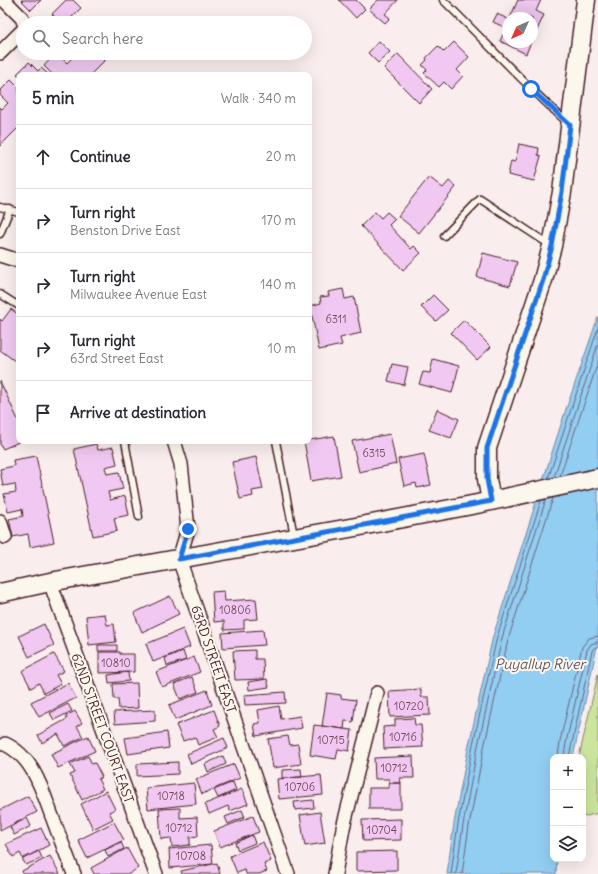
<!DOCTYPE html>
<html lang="en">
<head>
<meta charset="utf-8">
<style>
  body { margin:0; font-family:Delius,sans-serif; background:#f7f7f7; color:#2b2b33 }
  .controls { position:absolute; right:12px; bottom:12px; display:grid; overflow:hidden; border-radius:8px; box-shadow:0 4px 16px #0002 }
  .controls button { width:36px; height:36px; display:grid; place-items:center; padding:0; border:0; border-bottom:1px solid #e1e1e2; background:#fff; color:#2b2b33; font:20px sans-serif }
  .compass { position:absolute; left:502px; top:12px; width:36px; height:36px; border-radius:50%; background:#fff; box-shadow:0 4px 16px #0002; rotate:225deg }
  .stop { position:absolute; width:12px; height:12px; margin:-9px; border:3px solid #1a73e8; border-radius:50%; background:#fff }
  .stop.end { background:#1a73e8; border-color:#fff; box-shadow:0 1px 4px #0008 }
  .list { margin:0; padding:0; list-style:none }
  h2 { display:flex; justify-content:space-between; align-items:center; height:52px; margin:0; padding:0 16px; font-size:17px }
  h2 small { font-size:13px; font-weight:400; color:#7c7c81 }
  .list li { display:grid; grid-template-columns:26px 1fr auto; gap:12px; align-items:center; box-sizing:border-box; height:64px; padding:0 16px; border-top:1px solid #e1e1e2 }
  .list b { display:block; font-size:15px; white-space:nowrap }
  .list p { margin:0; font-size:13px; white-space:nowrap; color:#7c7c81 }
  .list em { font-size:13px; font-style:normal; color:#7c7c81 }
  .icon { flex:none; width:22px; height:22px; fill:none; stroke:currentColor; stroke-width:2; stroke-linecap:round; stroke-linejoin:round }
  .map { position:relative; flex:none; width:598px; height:874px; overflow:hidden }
  .search { position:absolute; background:#fff; box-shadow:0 4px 16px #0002; left:16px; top:16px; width:296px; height:44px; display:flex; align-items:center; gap:10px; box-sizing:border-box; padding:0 14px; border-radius:22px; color:#7c7c81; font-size:15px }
  .panel { position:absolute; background:#fff; box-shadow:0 4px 16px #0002; left:16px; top:72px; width:296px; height:372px; border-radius:8px }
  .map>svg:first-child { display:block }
  .green { fill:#cbe59c; stroke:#8a8264 }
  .water { fill:#92cdf2; stroke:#7587a2 }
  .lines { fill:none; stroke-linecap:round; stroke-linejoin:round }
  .shore { stroke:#67657b; stroke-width:1 }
  .building { fill:#f0c8f1; stroke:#4a1f2b }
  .lane-casing { stroke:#4a1f2b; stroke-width:9 }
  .street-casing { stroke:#4a1f2b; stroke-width:16 }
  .secondary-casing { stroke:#4a1f2b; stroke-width:21 }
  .lane { stroke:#fbf7ec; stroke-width:6 }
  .street { stroke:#fbf7ec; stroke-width:13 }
  .secondary { stroke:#fbf7ec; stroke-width:18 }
  .route { stroke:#1a73e8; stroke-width:5 }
  .labels { text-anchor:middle; stroke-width:4; stroke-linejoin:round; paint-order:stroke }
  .number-label { font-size:11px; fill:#74495c }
  .street-label { font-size:13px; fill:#4a1f2b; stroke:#fbf7ec }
  .water-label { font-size:14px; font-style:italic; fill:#605367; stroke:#fbf7ec }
</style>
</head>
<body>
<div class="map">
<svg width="598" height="874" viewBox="0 0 598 874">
  <rect width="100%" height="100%" fill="#f9eeed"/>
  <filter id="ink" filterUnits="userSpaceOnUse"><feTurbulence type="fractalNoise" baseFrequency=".025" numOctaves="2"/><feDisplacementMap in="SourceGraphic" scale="8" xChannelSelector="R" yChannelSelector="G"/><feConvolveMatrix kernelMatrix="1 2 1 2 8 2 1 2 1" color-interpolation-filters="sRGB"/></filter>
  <g filter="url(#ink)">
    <!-- green -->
    <path class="green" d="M598,674V813L583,817V757H579Z"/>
    <!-- water -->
    <path class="water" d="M598,317V642L573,757H553V859H557L556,874H447L454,823L468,749L493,636L565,412Z"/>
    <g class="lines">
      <!-- shore -->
      <path class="shore" d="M560,476L598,362
        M554,477L598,344
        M548,479L598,328
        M558,757L560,741L582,647L589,638L598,636
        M564,757L566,743L587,650L591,644L598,642
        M569,757L592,651L594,648L598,647
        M451,874L458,824L472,749L497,637L541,501
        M456,874L463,825L477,750L502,638L546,499
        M462,874L469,826L483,752L508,640L553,498"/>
    </g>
    <!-- building -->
    <path class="building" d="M21,0H41L31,10Z
      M66,0H73L81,8L66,23H61L52,14Z
      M339,0H356L365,9L356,18Z
      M378,0H398L385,14L390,18L385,23L369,9Z
      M518,0H541L536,11L544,15L532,41V18H510Z
      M497,14L508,19V42H531L526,54L500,41L506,28L493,22Z
      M379,41L390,52L378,63L368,53Z
      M454,42L469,57L457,70L463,76L451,89L444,82L439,87L424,73L427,70L422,65L427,60L426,58L438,46L444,52Z
      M56,53L67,63L73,57L69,53H112L90,75H53L44,66Z
      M398,54L432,89L419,103L384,68Z
      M29,62L38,71L41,68L49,75H19V76L17,74Z
      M11,80L19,88V127L0,146V107L2,109L8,103L0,95V91Z
      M519,144L539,148L538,155L541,156L534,181L508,175L511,161L515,162Z
      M429,177L443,188L449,181L456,187L419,233L398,216Z
      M375,212L381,218L387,212L395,219L389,225L411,249L414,246L421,253L403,270L361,226Z
      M483,253L517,262L510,286L477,277Z
      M343,289L345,299L354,297L361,333L340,338L342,345L319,350L310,306L321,303L320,297L329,296L328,292Z
      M433,295L448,310L436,321L421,307Z
      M11,309L19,315V331L18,333L19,334V364L0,350V319L2,321Z
      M464,320L491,347L477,360L451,333Z
      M433,359L459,366L452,393L419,384L423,372L430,373Z
      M392,364L408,367L404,385L388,381Z
      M0,381L19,422V441H21L3,449L0,444Z
      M437,409L459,419L451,438L429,430Z
      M390,434L396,464L359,472L352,441Z
      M334,436L341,476L311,481L304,441Z
      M96,444L98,450L113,447L117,464L105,467L107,474L119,472L123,489L108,492L110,500L125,496L129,515L114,518L117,531L93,536L74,449Z
      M424,454L431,485L417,488L416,483L404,486L398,459Z
      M36,456L54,542L30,547L28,534L13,537L9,519L23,516L22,509L8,512L4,494L16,492L15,484L3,486L0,469L14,466L13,460Z
      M256,457L263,489L252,491L253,496L240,499L232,462Z
      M224,591L225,601L256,599L258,619L244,620V629L224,630V621L214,622L212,592Z
      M170,596L179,614L142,632L134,613Z
      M105,614L107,625L114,624L116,642L89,645L86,616Z
      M44,624L54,645L29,657L19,636Z
      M183,629L190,647L153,662L146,644Z
      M263,630L265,645L223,648L222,633Z
      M98,645H117V651H98Z
      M255,650V659H263L264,679L235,680L233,651Z
      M183,651L186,660L167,666L165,658Z
      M99,652H120V654H134V672L99,673Z
      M54,654L64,671L56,675L61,684L44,693L39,683L31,688L22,671Z
      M194,657L200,672L162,687L156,672Z
      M128,672L129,681L109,683L108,675Z
      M192,677L198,692L180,699L174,684Z
      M267,679L269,687L249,690L248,682Z
      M68,683L76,698L39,717L31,702Z
      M137,683L138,708L119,709L118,699H114L113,684Z
      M421,689V697H429L430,715L390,717L389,691Z
      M207,690L212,705L175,720L169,705Z
      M285,692L286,703L245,705L244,695Z
      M327,693L341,695V698L356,700L353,722L345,721L344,729L322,726Z
      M68,704L72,711L54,720L50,713Z
      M279,706L281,719L300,716L302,728L256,736L254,724L260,723L258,710Z
      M155,710V721L115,724L114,712Z
      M214,710L220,726L214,729L218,737L198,745L195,737L183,741L176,725Z
      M75,711L82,723L77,726L83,737L64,746L58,734L42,743L38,735L67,719L66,716Z
      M414,718L415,725H421L423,747L384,749L383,727L395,726V719Z
      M314,725L352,730L349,751L338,749L336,759L310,755Z
      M167,732L169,748L128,754L125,738Z
      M88,736L95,751L58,768L51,754Z
      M288,736L290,745L298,744L301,764L273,768L268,739Z
      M224,738L228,748L191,764L187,754Z
      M88,756L92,764L95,763L102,777L98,779L103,789L82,800L70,775L75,773L70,764Z
      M223,756L226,764L208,772L205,764Z
      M413,756L414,778H400L401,783H389V779H375L374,758Z
      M178,762V774L137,776V764Z
      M234,764L240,778L202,794L196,779Z
      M301,769L302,777L282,778V770Z
      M321,775L323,795L279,799L277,779Z
      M233,782L236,790L218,798L214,790Z
      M194,783L196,804L148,809L146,788Z
      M389,783H401V809H369V788H389Z
      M242,789L248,804L230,811L228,806L209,814L205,804Z
      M106,791L115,809L109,812L113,819L93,829L81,804Z
      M28,796L37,812L0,831V810Z
      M313,800L314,808L295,810L294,802Z
      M180,808V818L197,817L198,836L190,837V845L172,847L171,838L161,839L159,809Z
      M242,810L245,817L228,824L225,817Z
      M320,812L325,843L305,846L300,815Z
      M253,816L259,832L220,847L214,831Z
      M27,818L31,826L14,835L10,827Z
      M401,819V840L363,841L362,820Z
      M114,822L124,840L87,858L78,840Z
      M41,828L49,845L23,859L20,853L13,857L6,844Z
      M252,835L255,843L238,850L235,843Z
      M121,842L124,849L108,857L105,850Z
      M263,842L271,861L264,864L267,871L259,874H246L245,870L237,873L230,856Z
      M211,845L213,864L170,868L169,849Z
      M127,848L138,868L129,874H94L91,868Z
      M39,851L42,858L26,865L22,859Z
      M397,851V870L356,871V852Z
      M50,856L60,874H23L22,871Z
      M217,863L220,874H182L181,871Z"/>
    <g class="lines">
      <defs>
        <path id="lane" d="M443,0C485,41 524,84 568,123
          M0,207L19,212
          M0,234L10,209
          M444,236L480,199L550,245
          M0,294L19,306
          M125,441L139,517
          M276,441L294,536"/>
        <path id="street" d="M4,0L22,18L24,23
          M0,53L23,30
          M0,255L19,261
          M174,441L181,464L188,529L179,559L288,874
          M0,521L5,537
          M50,582L156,874
          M5,744C34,757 43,793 53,819C60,838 67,856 74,874
          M335,874L343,828L377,693"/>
        <path id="secondary" d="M491,501L487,479V448L543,280L552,246L562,192L586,0
          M0,593L50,582L361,526L477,504L598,478"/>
      </defs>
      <!-- lane casing -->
      <use href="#lane" class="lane-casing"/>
      <!-- street casing -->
      <use href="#street" class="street-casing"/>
      <!-- secondary casing -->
      <use href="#secondary" class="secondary-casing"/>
      <!-- lane -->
      <use href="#lane" class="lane"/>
      <!-- street -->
      <use href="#street" class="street"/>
      <!-- secondary -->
      <use href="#secondary" class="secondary"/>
    </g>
  </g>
  <g class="lines" filter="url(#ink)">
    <!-- route -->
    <path class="route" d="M188,529L179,559L322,533L491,501L487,479V448L543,280L552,246L562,192L570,125L531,89"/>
  </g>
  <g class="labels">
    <!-- number labels -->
    <g class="number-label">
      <text x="336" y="323">6311</text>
      <text x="374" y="457">6315</text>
      <text x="235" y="614">10806</text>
      <text x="116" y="667">10810</text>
      <text x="409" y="710">10720</text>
      <text x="403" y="741">10716</text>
      <text x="331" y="744">10715</text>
      <text x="394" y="772">10712</text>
      <text x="300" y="791">10706</text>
      <text x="171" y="800">10718</text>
      <text x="179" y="832">10712</text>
      <text x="382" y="834">10704</text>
      <text x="191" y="860">10708</text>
    </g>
    <!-- street labels -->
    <g class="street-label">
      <text transform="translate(214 659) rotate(71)" y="5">63RD STREET EAST</text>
      <text transform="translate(103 728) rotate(70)" y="5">62ND STREET COURT EAST</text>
    </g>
    <!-- water labels -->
    <g class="water-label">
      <text x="540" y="669">Puyallup River</text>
    </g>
  </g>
</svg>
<div class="controls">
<button>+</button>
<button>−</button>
<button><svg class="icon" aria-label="layers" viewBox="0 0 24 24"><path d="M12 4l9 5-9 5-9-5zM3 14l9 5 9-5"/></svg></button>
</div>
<svg class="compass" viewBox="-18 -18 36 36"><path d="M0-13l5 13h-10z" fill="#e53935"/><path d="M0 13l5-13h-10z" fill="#7c7c81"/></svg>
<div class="stop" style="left:531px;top:89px"></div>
<div class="stop end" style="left:188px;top:529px"></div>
<div class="search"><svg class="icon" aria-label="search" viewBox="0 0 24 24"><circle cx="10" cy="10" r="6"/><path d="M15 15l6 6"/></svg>Search here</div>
<section class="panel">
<h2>5 min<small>Walk · 340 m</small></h2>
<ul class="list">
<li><svg class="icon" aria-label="ahead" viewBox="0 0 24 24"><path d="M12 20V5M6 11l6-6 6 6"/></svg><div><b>Continue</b></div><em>20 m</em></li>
<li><svg class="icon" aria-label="right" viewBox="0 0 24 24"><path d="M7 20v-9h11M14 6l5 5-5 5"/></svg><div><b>Turn right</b><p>Benston Drive East</p></div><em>170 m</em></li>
<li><svg class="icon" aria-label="right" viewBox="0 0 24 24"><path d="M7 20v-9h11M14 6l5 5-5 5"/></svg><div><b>Turn right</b><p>Milwaukee Avenue East</p></div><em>140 m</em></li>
<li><svg class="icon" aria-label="right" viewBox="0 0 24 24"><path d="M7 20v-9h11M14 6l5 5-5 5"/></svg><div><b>Turn right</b><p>63rd Street East</p></div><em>10 m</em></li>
<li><svg class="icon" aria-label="arrive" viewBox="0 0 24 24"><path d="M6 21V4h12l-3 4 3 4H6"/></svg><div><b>Arrive at destination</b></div></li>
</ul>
</section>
</div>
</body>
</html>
